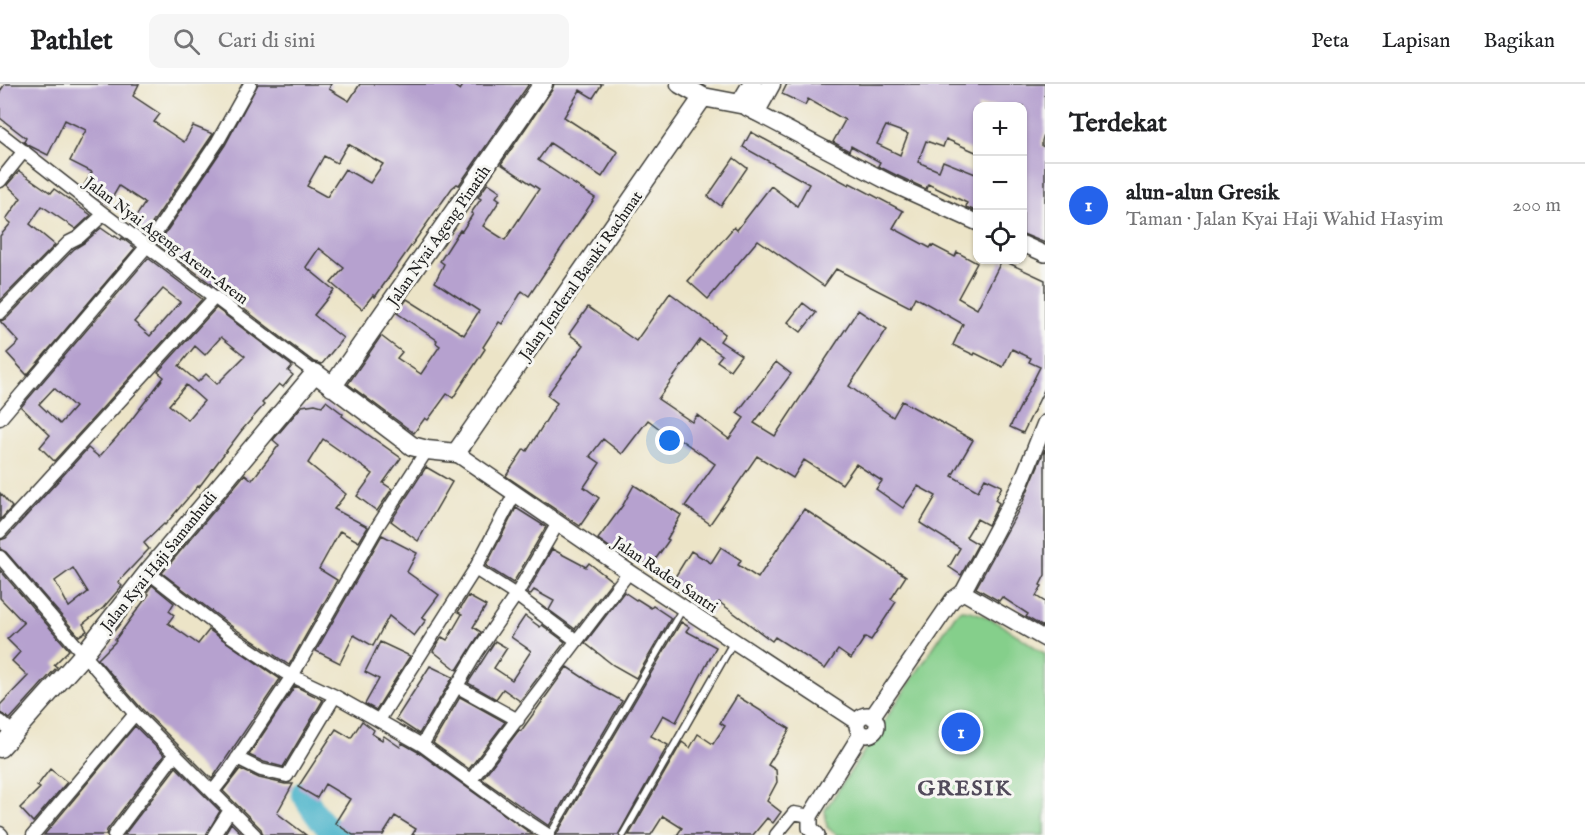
<!DOCTYPE html>
<html lang="id">
<head>
<meta charset="utf-8">
<style>
  body { margin:0; font-family:"IM FELL English",serif; background:#f6f6f6; color:#202124 }
  .controls { position:absolute; right:18px; top:18px; display:grid; overflow:hidden; border-radius:12px; box-shadow:0 2px 4px #0004 }
  .controls button { width:54px; height:54px; display:grid; place-items:center; padding:0; border:0; border-bottom:2px solid #e0e0e0; background:#fff; color:#202124; font:30px sans-serif }
  .you { position:absolute; left:670px; top:357px; width:21px; height:21px; margin:-15px; border:4px solid #fff; border-radius:50%; background:#1a73e8; box-shadow:0 0 0 9px #1a73e833 }
  .badge { display:grid; place-items:center; width:39px; height:39px; border-radius:50%; background:#2563eb; color:#fff; font-size:20px; font-weight:700 }
  .pin { position:absolute; translate:-50% -50%; border:3px solid #fff; box-shadow:0 2px 6px #0006 }
  .list { margin:0; padding:0; list-style:none }
  h2 { display:flex; justify-content:space-between; align-items:center; height:78px; margin:0; padding:0 24px; font-size:26px }
  h2 small { font-size:20px; font-weight:400; color:#757577 }
  .list li { display:grid; grid-template-columns:39px 1fr auto; gap:18px; align-items:center; box-sizing:border-box; height:84px; padding:0 24px; border-top:2px solid #e0e0e0 }
  .list b { display:block; font-size:22px; white-space:nowrap }
  .list p { margin:0; font-size:20px; white-space:nowrap; color:#757577 }
  .list em { font-size:20px; font-style:normal; color:#757577 }
  .icon { flex:none; width:33px; height:33px; fill:none; stroke:currentColor; stroke-width:2; stroke-linecap:round; stroke-linejoin:round }
  .map { position:relative; flex:none; width:1045px; height:751px; overflow:hidden }
  header { display:flex; align-items:center; gap:36px; box-sizing:border-box; height:84px; padding:0 30px; background:#fff; border-bottom:2px solid #e0e0e0 }
  header strong { font-size:28px }
  nav { display:flex; gap:33px; margin-inline-start:auto; font-size:21px }
  .search { width:420px; height:54px; background:#f6f6f6; display:flex; align-items:center; gap:15px; box-sizing:border-box; padding:0 21px; border-radius:12px; color:#757577; font-size:22px }
  main { display:flex }
  aside { flex:1; background:#fff }
  .map>svg:first-child { display:block }
  .green { fill:#85cf8b; stroke:#507654; stroke-width:1.5 }
  .lines { fill:none; stroke-linecap:round; stroke-linejoin:round }
  .river { stroke:#4cb4ca; stroke-width:24 }
  .building { fill:#b6a1cf; fill-rule:evenodd }
  .service-casing { stroke:#3b3a36; stroke-width:9 }
  .minor-casing { stroke:#3b3a36; stroke-width:15 }
  .tertiary-casing { stroke:#3b3a36; stroke-width:18 }
  .secondary-casing { stroke:#3b3a36; stroke-width:21 }
  .service { stroke:#fff; stroke-width:6 }
  .minor { stroke:#fff; stroke-width:12 }
  .tertiary { stroke:#fff; stroke-width:15 }
  .secondary { stroke:#fff; stroke-width:18 }
  .labels { text-anchor:middle; stroke-width:6; stroke-linejoin:round; paint-order:stroke }
  .street-label { font-size:16px; fill:#1c1c1c; stroke:#f6f6f2 }
  .district-label { font-size:22px; font-weight:bold; letter-spacing:1.5px; fill:#524b5b; stroke:#f6f6f2 }
</style>
</head>
<body>
<header>
<strong>Pathlet</strong>
<div class="search"><svg class="icon" aria-label="search" viewBox="0 0 24 24"><circle cx="10" cy="10" r="6"/><path d="M15 15l6 6"/></svg>Cari di sini</div>
<nav><a>Peta</a><a>Lapisan</a><a>Bagikan</a></nav>
</header>
<main>
<div class="map">
<svg width="1045" height="751" viewBox="0 0 1045 751">
  <rect width="100%" height="100%" fill="#f6f6f2"/>
  <filter id="ink" filterUnits="userSpaceOnUse"><feTurbulence type="fractalNoise" baseFrequency=".0167" numOctaves="2"/><feDisplacementMap in="SourceGraphic" scale="12" xChannelSelector="R" yChannelSelector="G"/><feConvolveMatrix kernelMatrix="1 2 1 2 8 2 1 2 1" color-interpolation-filters="sRGB"/></filter>
  <filter id="wash" filterUnits="userSpaceOnUse"><feTurbulence type="fractalNoise" baseFrequency=".008" numOctaves="4" result="noise"/><feDisplacementMap in="SourceGraphic" scale="24" xChannelSelector="R" yChannelSelector="G"/><feGaussianBlur stdDeviation="1.35" result="paint"/><feColorMatrix in="noise" values="0 0 0 0 0 0 0 0 0 0 0 0 0 0 0 0 0 1.4 0 .05"/><feComposite in="paint" operator="in"/></filter>
  <g filter="url(#wash)">
    <rect width="100%" height="100%" fill="#ece4c7"/>
    <!-- green -->
    <path class="green" d="M961,526C984,525 1025,557 1045,570V751H837L827,743L825,726L955,531Z"/>
    <g class="lines">
      <!-- river -->
      <path class="river" d="M303,709C312,725 323,744 340,751"/>
    </g>
    <g id="blocks">
      <!-- building -->
      <path class="building" d="M5,0H139L133,12L160,30L154,38L184,58L193,42L213,50L145,150L131,140L145,119L119,102L108,121L83,103L92,88L70,77L86,46L65,36L48,71L30,62L24,58L26,54L0,34V7Z
        M258,0H331L329,5L349,17L360,0H451L460,6L464,0H529L459,101L457,100L452,104L375,213L373,211L362,225L331,199L344,184L319,164L306,183L334,206L314,231L343,254L322,280L314,278L158,160L225,61ZM348,60L383,80L370,99L345,85L327,113L307,102L324,72L337,79Z
        M554,0H602L593,14L580,6L564,33L618,68L602,93L550,59L538,76L595,114L529,212L522,207L502,240L499,238L483,263L485,265L453,314L447,310L428,336L425,334L414,349L348,300L381,252L402,268L397,274L421,290L440,262L436,259L437,256L397,229L407,215L464,251L479,227L435,198L444,180L440,177L460,146L462,147L473,130L471,129L481,115L478,113L488,99L500,107L496,113L500,116L483,142L505,156L539,105L501,80L552,6Z
        M787,0H1045V47L1042,57V62L1045,63V159L1023,150V22H978V69L946,55L943,63L926,57L918,78L939,87L943,77L978,91V128L966,123L967,119L928,100L926,105L896,91L878,82L880,78L851,62L849,67L833,58L845,36L808,15L805,21L782,10ZM886,42L908,50L900,71L877,60Z
        M751,48L849,101L850,99L903,127L893,144L930,164L932,161L955,173L957,168L977,179L958,214L977,225L1002,176L1045,196V304L1023,349L1010,343L1040,283L1029,278L1031,274L1012,265L1003,283L975,269L974,271L953,261L963,240L915,213L910,223L836,185L824,202L758,156L708,215L688,197L734,143L737,146L771,102L797,122L809,100L743,63Z
        M734,74L747,84L721,122L708,112Z
        M19,87L51,109L54,105L91,131L76,145L42,122L30,140L55,161L0,217V152L11,139L6,135L21,114L7,101Z
        M101,144L114,153L115,152L121,156L122,154L135,164L27,291L7,269L19,258L0,237L6,235L74,165L84,159Z
        M148,174L202,215L54,377L40,363L50,351L21,323ZM163,205L180,218L150,252L134,238ZM54,304L75,323L60,340L39,320Z
        M670,209L725,250L720,257L741,271L730,286L717,277L722,271L700,256L658,315L692,338L697,331L729,355L744,334L737,329L776,278L791,290L754,339L775,352L858,226L887,245L849,302L893,333L902,317L973,356L952,392L978,407L985,394L1002,402L995,416L999,419L988,441L977,435L966,453L978,460L961,491L949,483L960,464L920,439L936,412L918,402L903,424L876,405L882,397L856,380L842,400L804,376L793,394L757,372L710,440L685,422L715,380L671,349L669,352L648,336L622,370L603,355L590,372L600,379L584,403L599,414L580,442L506,392L524,365L527,367L557,319L547,311L584,261L569,250L588,223L636,257Z
        M803,219L816,229L801,248L788,238Z
        M216,224L292,282L288,287L293,291L283,303L279,300L262,319L264,321L242,346L199,403L198,402L165,441L164,440L144,459L149,465L118,498L122,502L103,524L83,540L87,547L79,552L6,468L0,465V456L6,454L88,364L99,373L125,344L164,293L158,288ZM221,253L245,272L217,300L206,290L198,298L179,282L195,262L205,271ZM186,301L204,317L188,336L169,321ZM73,484L88,508L69,523L55,497Z
        M326,317L343,330L342,332L401,374L383,399L392,405L377,427L357,412L373,390L323,355L308,379L346,410L334,425L368,443L359,458L340,447L319,485L337,496L289,581L234,544L162,489L245,390L252,396L279,361L273,356L302,322L315,320L322,322Z
        M1045,365V491L1040,501L1042,502L1036,512L1045,518V544L1026,533L1028,530L1002,513L999,517L976,504L1022,420Z
        M426,383L452,398L418,457L391,437Z
        M634,401L681,431L667,455L669,456L650,483L626,467L622,472L598,455L623,421Z
        M0,409L12,423L0,436Z
        M516,424L546,443L513,499L486,482Z
        M804,425L906,492L891,515L896,518L871,556L865,553L851,575L838,566L825,585L775,553L772,557L719,518L711,530L670,501L691,467L711,479L721,463L741,476L738,481L758,494Z
        M382,451L417,469L407,488L439,511L422,534L426,536L414,552L389,532L373,562L354,551L340,579L316,567Z
        M552,465L586,483L589,479L612,497L575,545L549,526L554,517L534,506L530,511L527,509Z
        M0,486L69,566L54,581L57,583L10,635L0,629V621L28,592L12,577L20,568L7,555L24,539L0,514Z
        M152,501L174,519L169,527L174,531L168,539L198,560L209,546L280,595L212,695L141,624L98,575L116,557L115,556L149,510L147,508Z
        M624,508L636,516L637,515L651,524L653,522L671,534L636,594L613,581L585,559Z
        M468,512L486,522L473,543L481,548L457,586L433,567L442,553L447,556L462,530L458,528Z
        M525,532L540,543L542,541L565,558L520,617L503,605L496,615L468,599L495,557L507,564L494,584L512,596L531,567L511,553Z
        M681,538L689,543L686,547L716,563L676,638L663,631L651,652L668,661L618,751H556Z
        M380,558L410,572L376,626L365,620L379,595L365,588Z
        M430,582L453,593L419,650L396,635Z
        M567,583L593,600V601L622,617L549,742L482,695L519,646L521,647Z
        M295,602L323,616L283,683L264,678L249,671Z
        M737,612L790,645L768,681L776,686L777,698L767,717L781,728L773,739L767,734L753,751H677L682,744L663,732L651,751H629L682,658L690,664L698,650L713,660L725,642L720,639Z
        M460,613L505,638L469,685L433,659Z
        M362,637L374,646L372,650L382,656L384,652L400,663L402,659L418,668L533,751H412L416,745L395,732L383,751H353L335,739L350,715L325,700L317,714L298,703L336,645L351,654Z
        M135,642L164,671L107,746L106,751H44Z
        M176,683L220,727L206,751H124Z
        M50,685L67,698L33,738L20,724L40,704L37,702Z
        M240,685L259,694L285,700H293L277,729L306,751H263L261,745L223,707Z
        M231,739L243,751H224Z"/>
    </g>
  </g>
  <g filter="url(#ink)">
    <use href="#blocks" fill-opacity="0" stroke="#3b3a36" stroke-width="1.5"/>
    <g class="lines">
      <defs>
        <path id="service" d="M550,751L683,524
          M623,751L734,557"/>
        <path id="minor" d="M0,49L104,130L315,289
          M0,97L24,67
          M0,229L69,158L79,153L104,130
          M0,335L147,162L218,57L250,0
          M0,448L215,213
          M0,473L135,630L255,751
          M475,485L516,511L577,557
          M148,488L229,551L284,588L335,612L422,661L519,732L548,751
          M458,603L518,636
          M379,636L475,485L515,409
          M0,637L13,649
          M422,661L477,568L516,511L558,439
          M237,674L261,686L287,692L335,612
          M471,696L629,488
          M213,707L228,688L292,592L379,440L427,366
          M0,749L2,751
          M33,751L135,630
          M114,751L175,670
          M214,751L230,726
          M776,751L794,729L810,732"/>
        <path id="tertiary" d="M747,24L892,100L978,139
          M1023,160L1045,170
          M456,369L629,488L857,638
          M963,508L1021,399L1045,339
          M857 641a10 10 0 1 1 20 0a10 10 0 1 1-20 0Z
          M872,633L953,515L963,508L1045,555
          M817,751L810,744V732L861,650"/>
        <path id="secondary" d="M680,0L703,13L740,20L752,0
          M756,27L771,0
          M332,303L543,0
          M0,664L83,571L148,488L315,289L412,362L427,366L456,369L703,13"/>
      </defs>
      <!-- service casing -->
      <use href="#service" class="service-casing"/>
      <!-- minor casing -->
      <use href="#minor" class="minor-casing"/>
      <!-- tertiary casing -->
      <use href="#tertiary" class="tertiary-casing"/>
      <!-- secondary casing -->
      <use href="#secondary" class="secondary-casing"/>
      <!-- service -->
      <use href="#service" class="service"/>
      <!-- minor -->
      <use href="#minor" class="minor"/>
      <!-- tertiary -->
      <use href="#tertiary" class="tertiary"/>
      <!-- secondary -->
      <use href="#secondary" class="secondary"/>
    </g>
  </g>
  <g class="labels">
    <!-- street labels -->
    <g class="street-label">
      <text transform="translate(438 151) rotate(-55)" y="6">Jalan Nyai Ageng Pinatih</text>
      <text transform="translate(167 156) rotate(37)" y="6">Jalan Nyai Ageng Arem-Arem</text>
      <text transform="translate(580 191) rotate(-55)" y="6">Jalan Jenderal Basuki Rachmat</text>
      <text transform="translate(158 477) rotate(-51)" y="6">Jalan Kyai Haji Samanhudi</text>
      <text transform="translate(666 490) rotate(34)" y="6">Jalan Raden Santri</text>
    </g>
    <!-- district labels -->
    <g class="district-label">
      <text x="965" y="711">GRESIK</text>
    </g>
  </g>
</svg>
<div class="controls">
<button>+</button>
<button>−</button>
<button><svg class="icon" aria-label="locate" viewBox="0 0 24 24"><circle cx="12" cy="12" r="6"/><path d="M12 2v4M12 18v4M2 12h4M18 12h4"/></svg></button>
</div>
<div class="you"></div>
<div class="pin badge" style="left:961px;top:648px">1</div>
</div>
<aside>
<h2>Terdekat<small></small></h2>
<ul class="list">
<li><span class="badge">1</span><div><b>alun-alun Gresik</b><p>Taman · Jalan Kyai Haji Wahid Hasyim</p></div><em>200 m</em></li>
</ul>
</aside>
</main>
</body>
</html>
